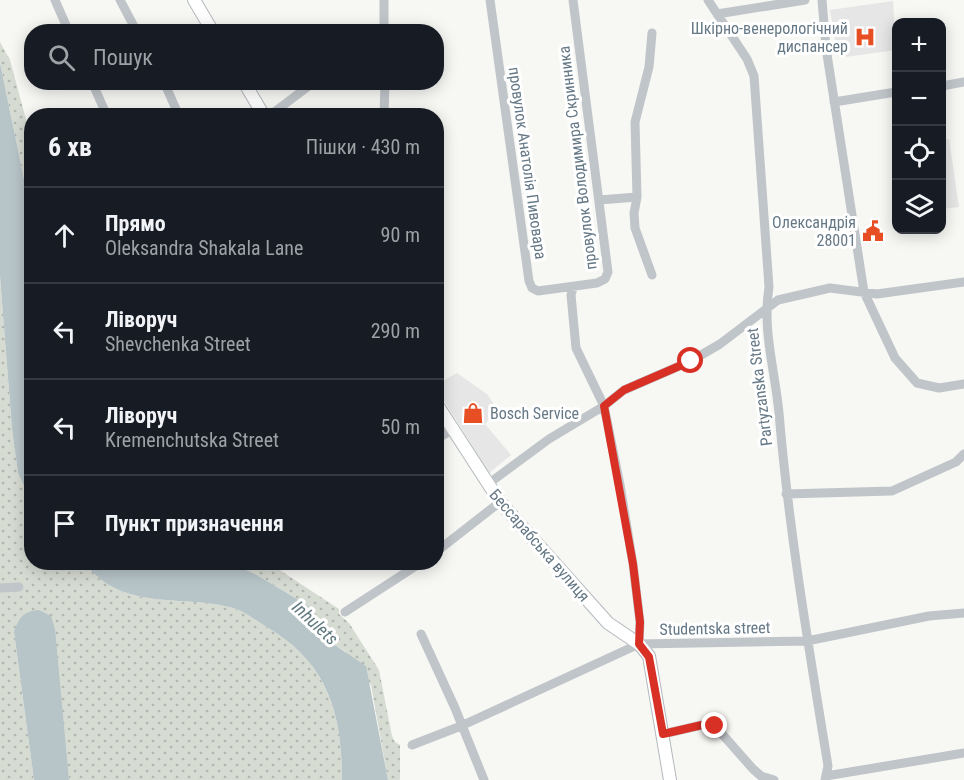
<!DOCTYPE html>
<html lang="uk">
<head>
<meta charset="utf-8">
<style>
  body { margin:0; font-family:"Roboto Condensed",sans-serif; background:#242831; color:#f1f3f6 }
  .controls { position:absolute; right:18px; top:18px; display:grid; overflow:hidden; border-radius:12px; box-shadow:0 3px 15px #0003 }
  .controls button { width:54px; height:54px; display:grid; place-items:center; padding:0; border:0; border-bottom:2px solid #363941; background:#171b24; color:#f1f3f6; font:30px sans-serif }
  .stop { position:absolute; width:18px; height:18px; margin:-14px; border:4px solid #d93025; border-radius:50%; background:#fff }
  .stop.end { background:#d93025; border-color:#fff; box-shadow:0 2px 6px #0008 }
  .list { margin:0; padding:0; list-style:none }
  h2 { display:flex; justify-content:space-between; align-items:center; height:78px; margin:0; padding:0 24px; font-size:26px }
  h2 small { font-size:20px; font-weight:400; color:#9ea1a6 }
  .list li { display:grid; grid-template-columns:39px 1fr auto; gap:18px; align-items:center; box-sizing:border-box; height:96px; padding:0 24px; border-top:2px solid #363941 }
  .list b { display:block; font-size:22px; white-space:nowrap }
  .list p { margin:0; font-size:20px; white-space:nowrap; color:#9ea1a6 }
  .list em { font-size:20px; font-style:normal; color:#9ea1a6 }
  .icon { flex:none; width:33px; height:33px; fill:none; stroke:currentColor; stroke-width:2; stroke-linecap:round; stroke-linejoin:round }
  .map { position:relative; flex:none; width:964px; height:780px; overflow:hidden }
  .search { position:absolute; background:#171b24; box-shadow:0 3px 15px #0003; left:24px; top:24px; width:420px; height:66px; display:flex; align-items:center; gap:15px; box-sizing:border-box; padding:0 21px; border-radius:24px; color:#9ea1a6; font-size:22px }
  .panel { position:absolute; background:#171b24; box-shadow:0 3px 15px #0003; left:24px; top:108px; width:420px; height:462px; border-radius:24px }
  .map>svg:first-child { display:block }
  .built { fill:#e5e6e5 }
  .grass { fill:url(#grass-dots) }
  .water { fill:#b7c4c8 }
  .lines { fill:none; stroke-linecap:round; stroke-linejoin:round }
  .major-casing { stroke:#b3b9bd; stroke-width:14 }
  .minor { stroke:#c0c5c9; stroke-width:9 }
  .major { stroke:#fff; stroke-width:12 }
  .route { stroke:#d93025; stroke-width:8 }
  .labels { text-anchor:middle; stroke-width:6; stroke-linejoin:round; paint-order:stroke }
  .poi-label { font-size:16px; fill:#657886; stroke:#fff; text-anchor:end }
  .street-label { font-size:16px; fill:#657886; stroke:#fff }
  .water-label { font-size:18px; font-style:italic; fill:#617a82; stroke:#fff }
</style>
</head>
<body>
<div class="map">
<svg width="964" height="780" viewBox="0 0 964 780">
  <defs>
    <pattern id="grass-dots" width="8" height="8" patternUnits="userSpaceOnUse" patternTransform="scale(1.5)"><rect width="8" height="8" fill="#d7dcd3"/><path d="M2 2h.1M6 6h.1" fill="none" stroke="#b2b7b1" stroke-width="1.8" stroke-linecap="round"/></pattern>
  </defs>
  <rect width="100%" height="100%" fill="#f7f7f4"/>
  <!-- built -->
  <path class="built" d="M893,1L896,50L838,58L830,10Z
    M949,139L959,207L942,209V140Z
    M457,373L488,395L498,411L485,424L511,455L489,473L437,389L436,385Z"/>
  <!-- grass -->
  <path class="grass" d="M0,42L10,60L31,138V213L0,63Z
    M0,276L12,429L18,473L31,501L32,562L85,563C121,612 182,594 233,608C244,611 255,620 265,626C327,662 342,712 342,780H69L65,749L14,632L34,780H0Z
    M231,563H269L339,609V614L349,623L379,670L392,736L395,742L400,745V780H388L371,685L345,651L326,640L310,607L257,575Z"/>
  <!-- water -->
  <path class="water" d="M0,63L31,213V501L18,473L12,429L0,276Z
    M85,563H231L257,575L310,607L316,624L326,639L366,666L388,780H342C342,711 327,662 265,626C255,620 244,611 233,608C182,594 121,612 85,563Z
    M39,610L51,616L55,629L69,780H34L14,632C19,618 23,611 39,610Z"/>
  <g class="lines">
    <defs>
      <path id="major" d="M194,0L213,32
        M244,82L264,116
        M436,403L500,502L608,623L639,644L649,656L670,780"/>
    </defs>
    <!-- major casing -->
    <use href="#major" class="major-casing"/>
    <!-- minor -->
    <path class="minor" d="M55,0L69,32
      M120,0L137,32
      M384,0V32
      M490,0L529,281L532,288L538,291L597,283L605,279L608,272L573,0
      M708,0L747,59L754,76L769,287C762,329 775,371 779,413C789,532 809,649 828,766L825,780
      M822,0L826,48L864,292L895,358L917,383L939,388L964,384
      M717,14L805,0
      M652,33L649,67L635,122L637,197L634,213L635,228L652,275
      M92,82L107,116
      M164,82L179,116
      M942,86L964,82
      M834,102L896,92
      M269,116L314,82
      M384,116L385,82
      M599,200L637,197
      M573,288L571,295L576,348L604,406L620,485L633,564L640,622L639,644
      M436,439L452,430
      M488,484L549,439L604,406L624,390L691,361L720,344L778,300L830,288L877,294L964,282
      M786,494L892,491L956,462L964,454
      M436,552L500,502
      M0,588L19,587
      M345,612L422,562
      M421,634L455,708L484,780
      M663,734L702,725L715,726L753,769L761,776L774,780
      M412,745L461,726L639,644L807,641L929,616L964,613
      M826,776L964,753"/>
    <!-- major -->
    <use href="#major" class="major"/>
  </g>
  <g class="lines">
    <!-- route -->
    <path class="route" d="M691,361L624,390L604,406L633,564L640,622L639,644L649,657L663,734L702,725L715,726"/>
  </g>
  <!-- icons -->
  <defs>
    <symbol id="hospital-bare" viewBox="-9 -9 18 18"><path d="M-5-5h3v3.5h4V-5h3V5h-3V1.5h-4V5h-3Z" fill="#e84e23" stroke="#fff" stroke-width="2.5" paint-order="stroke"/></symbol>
    <symbol id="civic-bare" viewBox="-9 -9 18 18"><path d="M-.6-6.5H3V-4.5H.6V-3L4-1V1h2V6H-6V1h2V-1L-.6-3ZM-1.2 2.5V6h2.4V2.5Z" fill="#e84e23" stroke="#fff" stroke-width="2.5" paint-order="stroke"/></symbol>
    <symbol id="shop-bare" viewBox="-9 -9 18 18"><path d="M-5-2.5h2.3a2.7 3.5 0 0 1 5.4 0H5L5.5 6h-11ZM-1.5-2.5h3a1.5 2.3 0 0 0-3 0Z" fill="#e84e23" stroke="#fff" stroke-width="2.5" paint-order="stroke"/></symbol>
  </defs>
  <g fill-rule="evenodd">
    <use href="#hospital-bare" x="850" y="22" width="30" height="30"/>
    <use href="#civic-bare" x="858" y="216" width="30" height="30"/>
    <use href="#shop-bare" x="458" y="398" width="30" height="30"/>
  </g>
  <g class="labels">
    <!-- poi labels -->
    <g class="poi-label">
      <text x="848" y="34">Шкірно-венерологічний<tspan x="848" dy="18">диспансер</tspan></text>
      <text x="856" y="228">Олександрія<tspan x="856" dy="18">28001</tspan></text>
      <text x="490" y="419" text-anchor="start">Bosch Service</text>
    </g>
    <!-- street labels -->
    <g class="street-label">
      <text transform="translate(577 158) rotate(-97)" y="6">провулок Володимира Скринника</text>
      <text transform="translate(528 163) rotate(82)" y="6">провулок Анатолія Пивовара</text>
      <text transform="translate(759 387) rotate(-97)" y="6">Partyzanska Street</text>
      <text transform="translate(540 545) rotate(49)" y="6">Бессарабська вулиця</text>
      <text transform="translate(715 628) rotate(-1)" y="6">Studentska street</text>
    </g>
    <!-- water labels -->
    <g class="water-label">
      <text transform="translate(315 623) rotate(43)" y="6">Inhulets</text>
    </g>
  </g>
</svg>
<div class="controls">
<button>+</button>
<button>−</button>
<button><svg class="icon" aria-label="locate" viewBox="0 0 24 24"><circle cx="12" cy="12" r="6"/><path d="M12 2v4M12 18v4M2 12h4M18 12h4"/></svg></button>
<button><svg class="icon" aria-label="layers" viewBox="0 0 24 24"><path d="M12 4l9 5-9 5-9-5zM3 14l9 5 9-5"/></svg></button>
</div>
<div class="stop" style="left:691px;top:361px"></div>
<div class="stop end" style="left:715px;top:726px"></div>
<div class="search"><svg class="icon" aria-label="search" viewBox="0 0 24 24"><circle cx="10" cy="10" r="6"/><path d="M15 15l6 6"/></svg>Пошук</div>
<section class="panel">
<h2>6 хв<small>Пішки · 430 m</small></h2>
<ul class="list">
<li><svg class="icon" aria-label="ahead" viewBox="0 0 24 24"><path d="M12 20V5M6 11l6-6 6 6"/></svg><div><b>Прямо</b><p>Oleksandra Shakala Lane</p></div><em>90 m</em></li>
<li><svg class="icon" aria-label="left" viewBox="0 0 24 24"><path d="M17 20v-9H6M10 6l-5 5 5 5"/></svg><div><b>Ліворуч</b><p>Shevchenka Street</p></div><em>290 m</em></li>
<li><svg class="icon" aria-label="left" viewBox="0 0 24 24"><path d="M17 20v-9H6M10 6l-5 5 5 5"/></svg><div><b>Ліворуч</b><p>Kremenchutska Street</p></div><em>50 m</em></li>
<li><svg class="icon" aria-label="arrive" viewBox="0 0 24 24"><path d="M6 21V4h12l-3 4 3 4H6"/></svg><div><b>Пункт призначення</b></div></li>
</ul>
</section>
</div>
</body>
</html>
